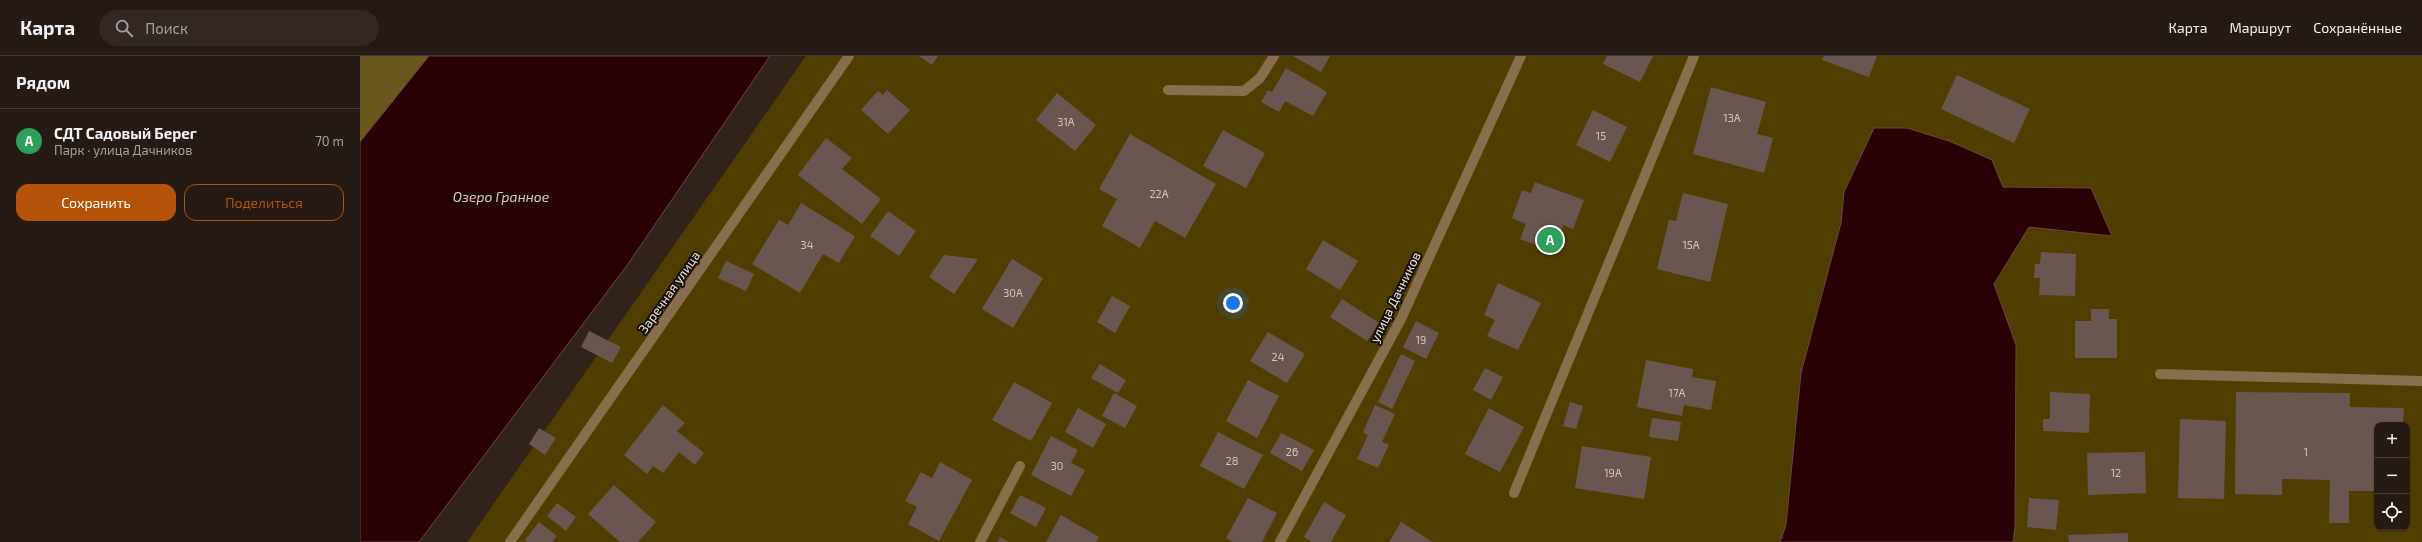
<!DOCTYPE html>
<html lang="ru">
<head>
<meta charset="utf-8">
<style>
  body { margin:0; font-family:"Exo 2",sans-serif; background:#322722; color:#f1f3f6 }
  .controls { position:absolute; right:12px; bottom:12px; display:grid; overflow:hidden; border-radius:8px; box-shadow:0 1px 3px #0004 }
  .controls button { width:36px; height:36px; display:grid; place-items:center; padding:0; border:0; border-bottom:1px solid #423834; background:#261a14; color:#f1f3f6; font:20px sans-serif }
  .you { position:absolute; left:873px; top:247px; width:14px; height:14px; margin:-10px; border:3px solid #fff; border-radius:50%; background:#1a73e8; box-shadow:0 0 0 6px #1a73e833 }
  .badge { display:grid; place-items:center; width:26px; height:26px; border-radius:50%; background:#b45309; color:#fff; font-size:13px; font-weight:700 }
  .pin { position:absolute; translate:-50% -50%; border:2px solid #fff; box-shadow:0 1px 4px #0006 }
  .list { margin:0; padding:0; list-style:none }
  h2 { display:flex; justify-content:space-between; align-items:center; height:52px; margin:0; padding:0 16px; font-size:17px }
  h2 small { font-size:13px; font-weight:400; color:#a4a1a0 }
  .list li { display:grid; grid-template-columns:26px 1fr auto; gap:12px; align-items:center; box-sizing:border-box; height:64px; padding:0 16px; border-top:1px solid #423834 }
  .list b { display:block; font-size:15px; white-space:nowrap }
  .list p { margin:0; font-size:13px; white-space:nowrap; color:#a4a1a0 }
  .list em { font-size:13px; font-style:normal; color:#a4a1a0 }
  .actions { display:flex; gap:8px; padding:12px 16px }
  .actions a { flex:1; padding:9px 0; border:1px solid #b45309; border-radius:12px; text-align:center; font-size:14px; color:#b45309 }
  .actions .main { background:#b45309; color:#fff }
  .icon { flex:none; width:22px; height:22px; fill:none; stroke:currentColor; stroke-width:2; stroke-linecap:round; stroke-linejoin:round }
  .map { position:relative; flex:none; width:2062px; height:486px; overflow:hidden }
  header { display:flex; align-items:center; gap:24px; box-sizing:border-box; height:56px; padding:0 20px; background:#261a14; border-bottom:1px solid #423834 }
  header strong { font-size:19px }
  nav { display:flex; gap:22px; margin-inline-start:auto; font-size:14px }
  .search { width:280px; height:36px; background:#322722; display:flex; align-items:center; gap:10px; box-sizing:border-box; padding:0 14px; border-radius:22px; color:#a4a1a0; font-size:15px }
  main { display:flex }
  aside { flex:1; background:#261a14 }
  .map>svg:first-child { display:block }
  .green { fill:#503e00; fill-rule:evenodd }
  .forest { fill:#69571e }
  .water { fill:#2a0005; stroke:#674648 }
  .building { fill:#6a5650 }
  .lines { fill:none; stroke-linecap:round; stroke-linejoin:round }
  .minor { stroke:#886e4c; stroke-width:10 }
  .labels { text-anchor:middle; stroke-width:4; stroke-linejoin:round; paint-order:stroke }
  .number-label { font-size:11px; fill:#d2c5be }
  .street-label { font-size:13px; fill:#f4eae3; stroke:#150e0a }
  .water-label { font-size:14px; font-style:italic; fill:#f1babb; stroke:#150e0a }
</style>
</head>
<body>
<header>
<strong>Карта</strong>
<div class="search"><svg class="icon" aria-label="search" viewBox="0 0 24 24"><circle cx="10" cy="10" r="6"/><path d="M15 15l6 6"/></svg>Поиск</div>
<nav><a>Карта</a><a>Маршрут</a><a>Сохранённые</a></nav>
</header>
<main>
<aside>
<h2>Рядом<small></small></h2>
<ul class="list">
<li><span class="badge" style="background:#2e9e5b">A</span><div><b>СДТ Садовый Берег</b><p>Парк · улица Дачников</p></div><em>70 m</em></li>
</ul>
<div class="actions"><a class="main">Сохранить</a><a>Поделиться</a></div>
</aside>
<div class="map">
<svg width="2062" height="486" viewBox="0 0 2062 486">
  <rect width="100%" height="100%" fill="#32231a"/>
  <!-- green -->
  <path class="green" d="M446,0H2062V486H107ZM2017,369H2047V471H2017Z"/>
  <!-- forest -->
  <path class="forest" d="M0,0H69L0,86Z"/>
  <!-- water -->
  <path class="water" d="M69,0H410L268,208L59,486H0V86Z
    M1514,72H1547L1589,85L1632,104L1643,131L1731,132L1752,180L1669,171L1634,228L1656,289L1655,471L1653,486H1420L1426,469L1441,317L1481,167L1484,136Z"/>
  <!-- building -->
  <path class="building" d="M559,0H578L572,9Z
    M933,0H970L961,16Z
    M1247,0H1293L1280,26L1243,8Z
    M1464,0H1517L1509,21L1462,4Z
    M926,12L967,36L953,60L925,45L919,56L901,46L908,34L912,36Z
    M1597,19L1670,53L1654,87L1581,53Z
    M1351,31L1406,46L1397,78L1413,82L1404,117L1333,98Z
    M527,34L550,54L528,78L501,54L518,35L523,39Z
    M697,37L736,69L715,95L676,64Z
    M1233,54L1267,71L1250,106L1216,89Z
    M863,74L905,97L886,132L843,110Z
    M770,78L856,128L825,182L795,165L780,192L742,170L757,143L739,133Z
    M466,82L492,102L482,113L521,143L502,168L438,119Z
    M1175,126L1224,144L1213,173L1203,169L1198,185L1191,182L1187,193L1160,183L1166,168L1152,162L1162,134L1171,137Z
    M1323,137L1368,148L1350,226L1297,213L1309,164L1316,165Z
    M441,147L495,180L479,207L463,198L440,237L392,208L419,164L428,169Z
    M528,155L556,175L539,200L510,180Z
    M963,184L998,205L980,234L946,213Z
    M1681,196L1716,198L1715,240L1679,239L1680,222H1674L1675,208H1680Z
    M584,199L618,203L594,238L569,221Z
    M652,203L683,222L653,272L622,253Z
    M366,205L394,218L386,235L358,222Z
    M1138,227L1181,247L1158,294L1127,280L1135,264L1124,259Z
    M752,240L770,250L755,277L737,266Z
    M982,243L1019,267L1007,285L970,261Z
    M1731,253H1749V263H1757V302H1715V265H1731Z
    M1056,265L1079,277L1066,303L1043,291Z
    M229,275L261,291L252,307L221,291Z
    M908,276L945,298L927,327L890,305Z
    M1041,298L1055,305L1032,353L1018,346Z
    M1286,304L1333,313L1332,321L1356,325L1351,354L1324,349L1322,360L1277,351Z
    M740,308L766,324L758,337L731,322Z
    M1125,312L1143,321L1131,344L1113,334Z
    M888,324L919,340L897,382L866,365Z
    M654,326L692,347L671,385L632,364Z
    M1690,336L1730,338L1729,377L1683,375V363H1690Z
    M1876,336L1990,337V351L2044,352L2043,369H2017V435H1989V467H1969L1970,424L1922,423V439L1875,438Z
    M754,337L777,350L765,372L742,360Z
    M1210,346L1223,350L1216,373L1203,370Z
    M303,349L325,367L317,375L344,397L335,409L319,396L303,417L293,410L287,418L264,399Z
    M1015,349L1035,358L1022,386L1029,389L1018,412L997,403L1008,379L1003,376Z
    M718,352L746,368L733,392L705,376Z
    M1129,352L1164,371L1140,416L1105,398Z
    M1292,362L1321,366L1318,385L1289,381Z
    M1820,363L1866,365L1864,443L1818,442Z
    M179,372L196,382L185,399L169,388Z
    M858,376L903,399L884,433L840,410Z
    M921,377L954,394L942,415L910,397Z
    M691,380L718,394L711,407L725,414L711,440L671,419Z
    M1222,390L1291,401L1284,443L1215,432Z
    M1785,396L1786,437L1728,439L1727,397Z
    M580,406L612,424L579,485L548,468L557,451L545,445L561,416L572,422Z
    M254,429L296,466L278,486H260L228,458Z
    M660,439L686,452L676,471L650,457Z
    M888,442L917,457L902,486H873L866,482Z
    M1669,442L1699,444L1696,474L1667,471Z
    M964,446L986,459L971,486H952L944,481Z
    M197,447L216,461L206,475L187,460Z
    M701,459L739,481L736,486H686Z
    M179,466L197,480L192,486H167L165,484Z
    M1041,466L1073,486H1029Z
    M1768,477V486H1709L1708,479Z
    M640,481L649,486H638Z"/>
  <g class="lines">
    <!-- minor -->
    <path class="minor" d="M808,34L884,35L900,22L914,0
      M1800,318L2062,325
      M1154,437L1334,0
      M150,486L489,0
      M620,486L660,410
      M920,486L1041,263L1161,0"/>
  </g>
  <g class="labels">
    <!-- number labels -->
    <g class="number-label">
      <text x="1372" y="66">13А</text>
      <text x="706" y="70">31А</text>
      <text x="1241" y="84">15</text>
      <text x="799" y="142">22А</text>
      <text x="447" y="193">34</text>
      <text x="1331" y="193">15А</text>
      <text x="653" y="241">30А</text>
      <text x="1061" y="288">19</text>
      <text x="918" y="305">24</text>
      <text x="1317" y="341">17А</text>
      <text x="932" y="400">26</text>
      <text x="1946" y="400">1</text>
      <text x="872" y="409">28</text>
      <text x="697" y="414">30</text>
      <text x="1253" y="421">19А</text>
      <text x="1756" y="421">12</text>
    </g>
    <!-- street labels -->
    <g class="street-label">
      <text transform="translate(309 236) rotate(-55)" y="5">Заречная улица</text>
      <text transform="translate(1035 241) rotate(-64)" y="5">улица Дачников</text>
    </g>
    <!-- water labels -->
    <g class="water-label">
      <text x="141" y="146">Озеро Гранное</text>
    </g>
  </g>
</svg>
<div class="controls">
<button>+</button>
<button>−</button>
<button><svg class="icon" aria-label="locate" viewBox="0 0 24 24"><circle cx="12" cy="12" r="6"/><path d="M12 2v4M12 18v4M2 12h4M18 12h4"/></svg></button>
</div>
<div class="you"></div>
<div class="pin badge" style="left:1190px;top:184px;background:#2e9e5b">A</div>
</div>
</main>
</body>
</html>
